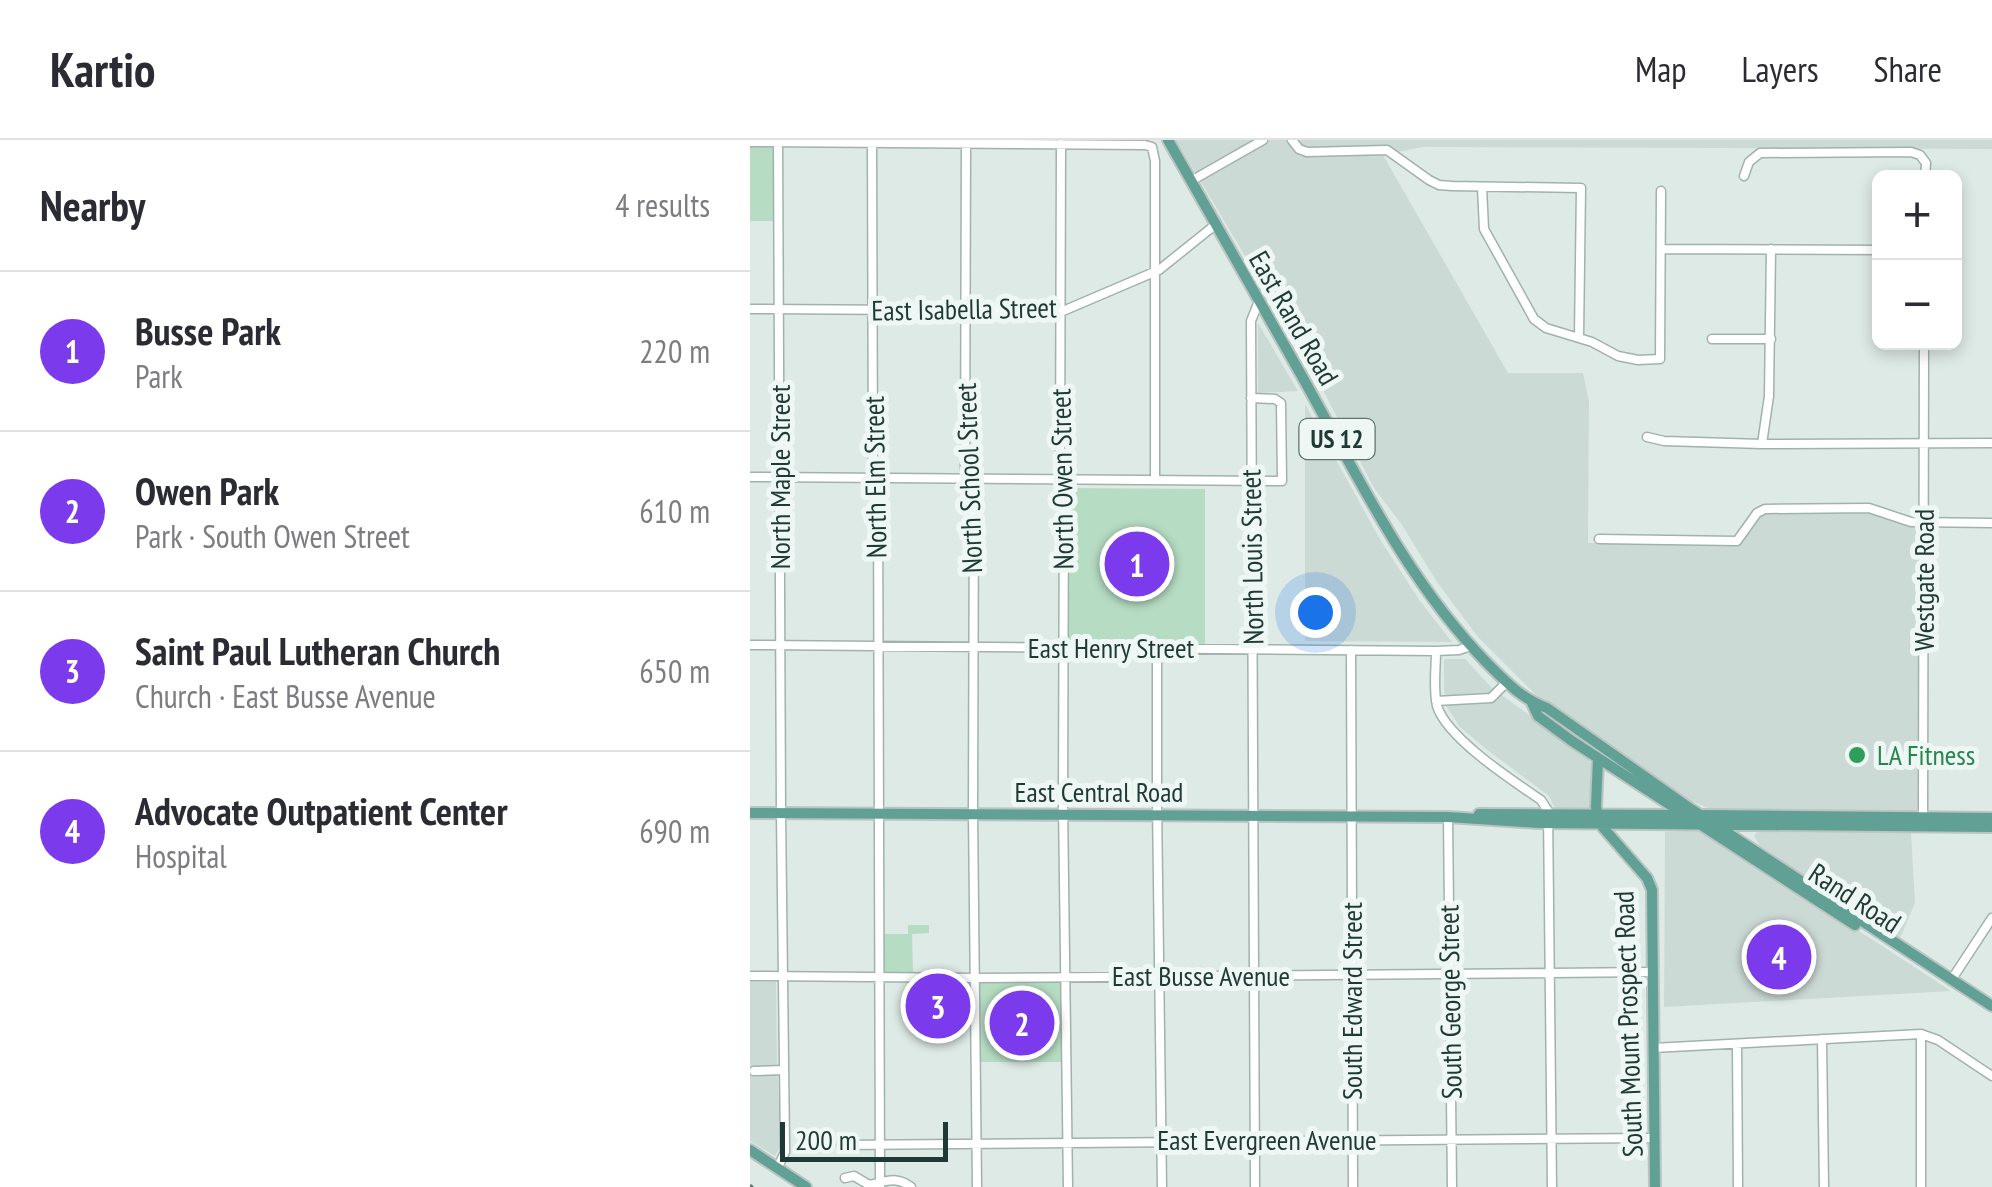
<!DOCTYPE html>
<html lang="en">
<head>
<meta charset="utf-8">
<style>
  body { margin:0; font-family:"PT Sans Narrow",sans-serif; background:#f7f7f7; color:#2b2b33 }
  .controls { position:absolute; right:30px; top:30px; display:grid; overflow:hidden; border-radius:15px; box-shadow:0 5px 15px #0003 }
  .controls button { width:90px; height:90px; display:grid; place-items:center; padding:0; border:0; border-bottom:2px solid #e1e1e2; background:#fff; color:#2b2b33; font:50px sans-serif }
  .scale { position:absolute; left:30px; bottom:25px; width:168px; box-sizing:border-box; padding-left:10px; border:5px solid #1f3a35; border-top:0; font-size:28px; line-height:35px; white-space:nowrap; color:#1f3a35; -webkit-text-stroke:8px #eef7f3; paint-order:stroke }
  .you { position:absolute; left:565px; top:472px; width:35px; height:35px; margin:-25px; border:8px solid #fff; border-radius:50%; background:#1a73e8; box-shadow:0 0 0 15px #1a73e833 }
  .badge { display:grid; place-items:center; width:65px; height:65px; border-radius:50%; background:#7c3aed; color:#fff; font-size:32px; font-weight:700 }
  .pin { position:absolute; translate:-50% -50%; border:5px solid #fff; box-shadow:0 2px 10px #0006 }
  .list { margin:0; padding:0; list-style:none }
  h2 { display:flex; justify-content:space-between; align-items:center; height:130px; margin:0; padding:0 40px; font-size:42px }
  h2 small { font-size:32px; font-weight:400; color:#7c7c81 }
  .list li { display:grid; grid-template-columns:65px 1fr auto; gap:30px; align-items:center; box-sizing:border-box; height:160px; padding:0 40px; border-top:2px solid #e1e1e2 }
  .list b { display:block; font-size:38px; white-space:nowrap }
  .list p { margin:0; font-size:32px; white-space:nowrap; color:#7c7c81 }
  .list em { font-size:32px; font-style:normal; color:#7c7c81 }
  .map { position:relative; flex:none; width:1242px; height:1047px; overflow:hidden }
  header { display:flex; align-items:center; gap:60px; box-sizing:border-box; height:140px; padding:0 50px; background:#fff; border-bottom:2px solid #e1e1e2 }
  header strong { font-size:48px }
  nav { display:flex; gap:55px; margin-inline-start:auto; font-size:35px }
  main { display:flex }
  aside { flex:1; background:#fff }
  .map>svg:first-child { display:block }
  .built { fill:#ccdad5 }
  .green { fill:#b6dcc3 }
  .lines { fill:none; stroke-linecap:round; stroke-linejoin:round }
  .minor-casing { stroke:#a1b2ad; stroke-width:11 }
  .major-casing { stroke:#bcc4c2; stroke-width:14 }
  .minor { stroke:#fff; stroke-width:8 }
  .major { stroke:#61a195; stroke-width:10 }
  .rail { stroke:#597670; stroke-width:2.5; stroke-dasharray:20 10; stroke-linecap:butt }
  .leisure-dot { fill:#2e9e5b; stroke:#eef7f3; stroke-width:4 }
  .labels { text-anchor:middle; stroke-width:10; stroke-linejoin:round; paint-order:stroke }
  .shield { fill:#eef7f3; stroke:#5d736e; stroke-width:2.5 }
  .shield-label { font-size:25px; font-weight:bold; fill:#1f3a35 }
  .street-label { font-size:28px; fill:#1f3a35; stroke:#eef7f3 }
  .leisure-label { font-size:28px; fill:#27864d; stroke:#eef7f3; text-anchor:start }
</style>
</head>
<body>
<header>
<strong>Kartio</strong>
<nav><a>Map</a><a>Layers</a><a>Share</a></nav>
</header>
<main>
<aside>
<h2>Nearby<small>4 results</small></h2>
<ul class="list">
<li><span class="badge">1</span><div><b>Busse Park</b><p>Park</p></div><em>220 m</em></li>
<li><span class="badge">2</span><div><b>Owen Park</b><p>Park · South Owen Street</p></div><em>610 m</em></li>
<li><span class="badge">3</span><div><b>Saint Paul Lutheran Church</b><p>Church · East Busse Avenue</p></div><em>650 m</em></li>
<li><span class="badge">4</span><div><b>Advocate Outpatient Center</b><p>Hospital</p></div><em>690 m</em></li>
</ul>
</aside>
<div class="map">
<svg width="1242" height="1047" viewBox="0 0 1242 1047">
  <rect width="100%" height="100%" fill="#deeae6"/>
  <!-- built -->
  <path class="built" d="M426,0H1242V9L673,7L633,15L758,233H833L839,261L838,403L989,404L1014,373H1124L1155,386L1168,388L1170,392L1169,610V665L1166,672L1161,674L1132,671H1073L1068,673L1034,670L960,669L942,661L792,561L728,497L687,442L652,385L624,348L560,225Z
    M508,183L548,251L508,253Z
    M555,264L631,401L670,461L702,502L555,501Z
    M694,519H715L742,548L838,618L841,625L839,669L806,671L799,656L736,609L710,587L696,566L694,550Z
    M1014,689L1161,692L1165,763L1148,803L1068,745L1011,708L1004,696L1009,690Z
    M950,690L1126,802L1201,851L914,867L915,692Z
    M0,842H26L27,923L31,1006L25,1016L0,1001Z"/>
  <!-- green -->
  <path class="green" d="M0,5H20L24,9L25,81H0Z
    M319,348L455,349V505L321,504L318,502Z
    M158,785H179V793L162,794L163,833L133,832L132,794H158Z
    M310,841L313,844L314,922H230V843Z"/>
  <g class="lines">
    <defs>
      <path id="minor" d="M122,0L123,332L128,346L130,1047
        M542,0L549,9L557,12L637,10L679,40L689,45L702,46L831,48L829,197
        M0,2L395,5L402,7L405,21V340
        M216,3L215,330L217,339L224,344L223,673L227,1047
        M311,4L310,332L314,347L313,664L318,1047
        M994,36L999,22L1010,13L1161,12L1170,15L1176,23L1175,38
        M441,41L513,0
        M732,47L734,89L784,179L796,188L842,202L868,216L888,220L910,219L911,51
        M911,109L1130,110
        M0,169L313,171L409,130L465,85
        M962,199H1021
        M897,297L914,301L1012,304L1242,303
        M1012,304L1019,256L1021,109
        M0,337L532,341L531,263L525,259L501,258
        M849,399L987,401L1007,373L1015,369L1119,368L1161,382L1242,383
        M0,505L686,511L709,510L721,506
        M407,508V664L412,1047
        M601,510L603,1047
        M686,511C686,528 683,549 687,566C697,598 763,641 791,660L798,671L802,1047
        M686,561L741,558L757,542
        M698,677L702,1047
        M1173,677L1174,202
        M0,836L226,838L903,832
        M1202,839L1242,778
        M1072,899L1074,1047
        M987,904L988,1047
        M903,908L1171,894L1188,900L1242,936
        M4,931L33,930
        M91,1005L904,998
        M28,1027L35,1012V1005L31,673L28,0
        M95,1038L104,1036L119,1045C135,1042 145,1035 161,1047
        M505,1047L501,181L509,161
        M1171,1047V894"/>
      <path id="major" d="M418,0C461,77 506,154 549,231C606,332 655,439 737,523C755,541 773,560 797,568L941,669L1242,866
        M782,563L788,576L822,601L1105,785
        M848,618L846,667L850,684L897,738L902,750L905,1047
        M0,673L698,677L788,683L1242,687
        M729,674L932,675
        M954,675L1242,678
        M0,1010L56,1047"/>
    </defs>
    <!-- minor casing -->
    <use href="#minor" class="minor-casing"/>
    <!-- major casing -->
    <use href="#major" class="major-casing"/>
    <!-- minor -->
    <use href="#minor" class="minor"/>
    <!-- major -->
    <use href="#major" class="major"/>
    <!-- rail -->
    <path class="rail" d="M0,1045L3,1047"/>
  </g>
  <!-- markers -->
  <circle class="leisure-dot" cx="1107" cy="615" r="10"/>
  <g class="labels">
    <!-- shield labels -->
    <rect class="shield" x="549.5" y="279" width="75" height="40" rx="8"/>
    <g class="shield-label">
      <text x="587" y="308">US 12</text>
    </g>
    <!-- street labels -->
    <g class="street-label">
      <text transform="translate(214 169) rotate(-1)" y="10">East Isabella Street</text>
      <text transform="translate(544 178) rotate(60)" y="10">East Rand Road</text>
      <text transform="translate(30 337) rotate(-90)" y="10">North Maple Street</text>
      <text transform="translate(125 337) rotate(-91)" y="10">North Elm Street</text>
      <text transform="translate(219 338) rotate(-92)" y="10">North School Street</text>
      <text transform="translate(312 339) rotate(-91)" y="10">North Owen Street</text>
      <text transform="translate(502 417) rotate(-91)" y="10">North Louis Street</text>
      <text transform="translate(1174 440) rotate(-90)" y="10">Westgate Road</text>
      <text x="361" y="518">East Henry Street</text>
      <text x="349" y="662">East Central Road</text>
      <text transform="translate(1105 758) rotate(33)" y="10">Rand Road</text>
      <text x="451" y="846">East Busse Avenue</text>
      <text transform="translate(602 861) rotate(-90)" y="10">South Edward Street</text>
      <text transform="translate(700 862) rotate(-91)" y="10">South George Street</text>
      <text transform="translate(878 884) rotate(-92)" y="10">South Mount Prospect Road</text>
      <text x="517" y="1010">East Evergreen Avenue</text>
    </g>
    <!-- leisure labels -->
    <g class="leisure-label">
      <text x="1127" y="625">LA Fitness</text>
    </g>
  </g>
</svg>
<div class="controls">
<button>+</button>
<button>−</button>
</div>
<div class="scale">200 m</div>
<div class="you"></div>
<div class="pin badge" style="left:387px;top:424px">1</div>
<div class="pin badge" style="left:272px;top:883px">2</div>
<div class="pin badge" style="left:188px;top:866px">3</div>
<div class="pin badge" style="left:1029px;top:817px">4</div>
</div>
</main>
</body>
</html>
